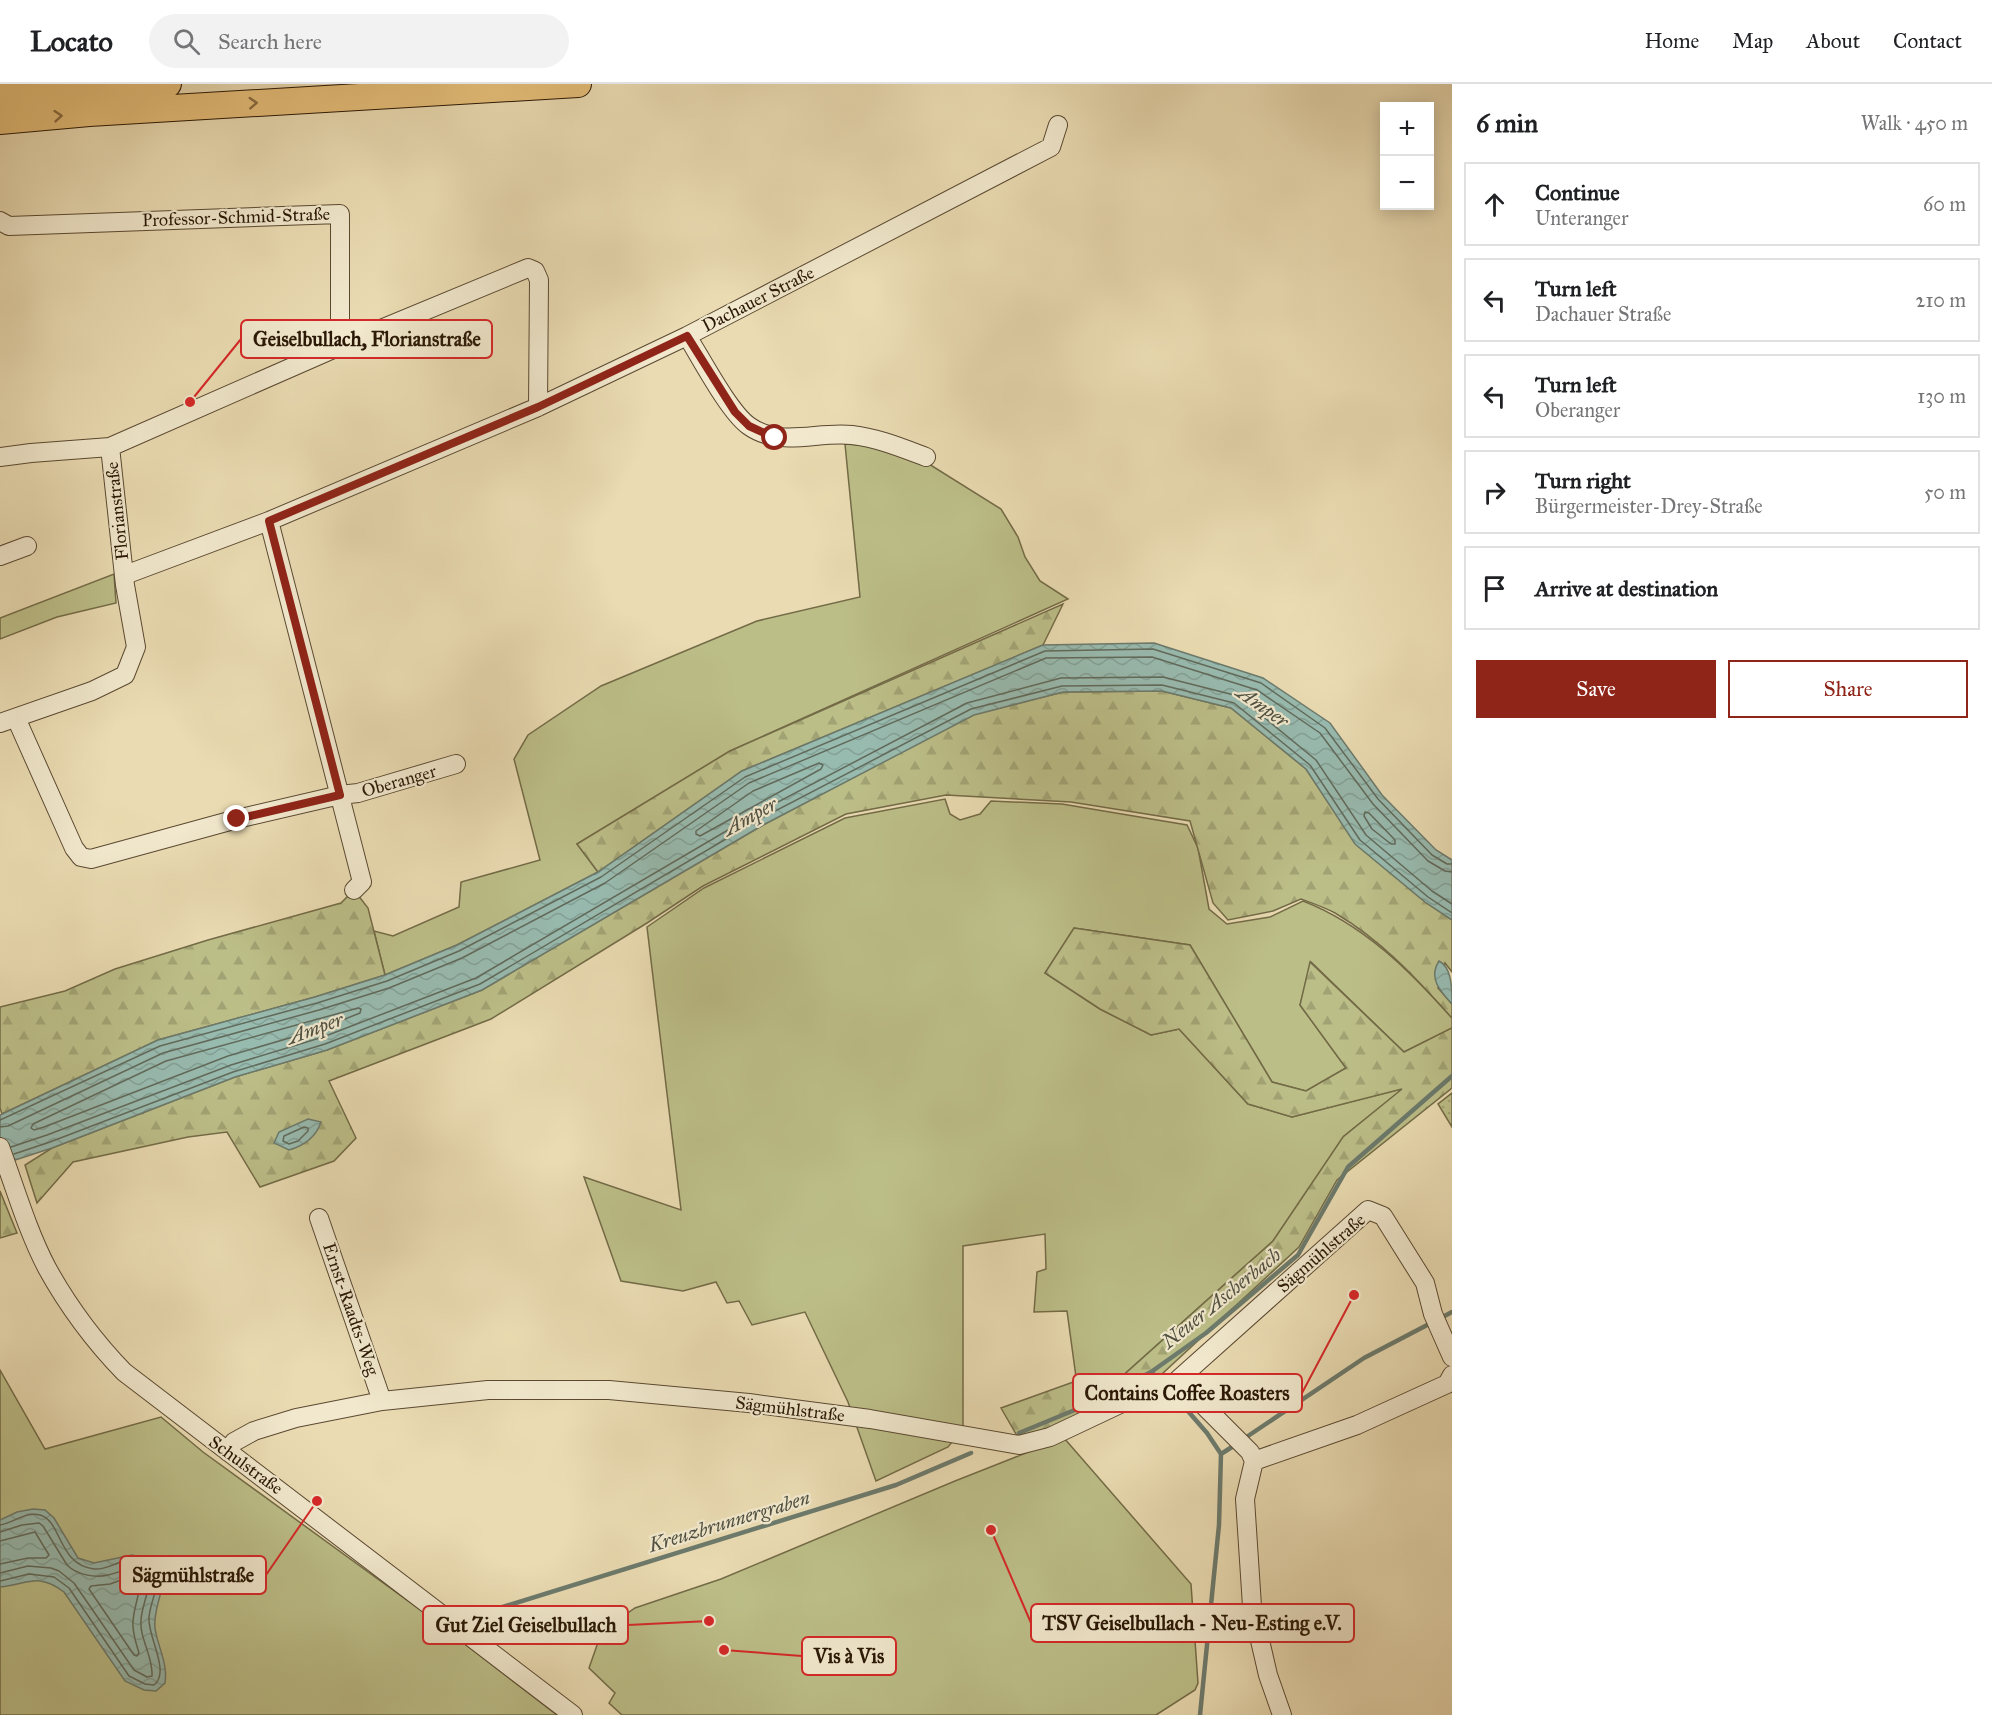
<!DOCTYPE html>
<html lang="en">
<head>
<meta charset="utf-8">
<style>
  body { margin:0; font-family:"IM FELL Great Primer",serif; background:#f2f2f2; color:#202124 }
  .controls { position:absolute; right:18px; top:18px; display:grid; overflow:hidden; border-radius:0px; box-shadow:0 3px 15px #0003 }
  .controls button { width:54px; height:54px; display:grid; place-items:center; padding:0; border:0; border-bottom:2px solid #e0e0e0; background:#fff; color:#202124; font:30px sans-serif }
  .stop { position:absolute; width:18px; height:18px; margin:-14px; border:4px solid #8f2418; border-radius:50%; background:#fff }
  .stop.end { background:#8f2418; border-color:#fff; box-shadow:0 2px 6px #0008 }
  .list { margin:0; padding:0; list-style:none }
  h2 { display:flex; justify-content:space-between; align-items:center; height:78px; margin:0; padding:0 24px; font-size:26px }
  h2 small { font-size:20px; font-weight:400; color:#757577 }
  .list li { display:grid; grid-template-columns:39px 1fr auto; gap:18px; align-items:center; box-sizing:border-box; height:84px; margin:0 12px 12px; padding:0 12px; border:2px solid #e0e0e0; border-radius:0px }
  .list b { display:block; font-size:22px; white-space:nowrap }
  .list p { margin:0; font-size:20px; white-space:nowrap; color:#757577 }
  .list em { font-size:20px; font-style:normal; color:#757577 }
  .actions { display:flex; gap:12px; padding:18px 24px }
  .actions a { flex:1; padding:14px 0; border:2px solid #8f2418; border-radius:0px; text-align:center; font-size:21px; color:#8f2418 }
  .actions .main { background:#8f2418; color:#fff }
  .icon { flex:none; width:33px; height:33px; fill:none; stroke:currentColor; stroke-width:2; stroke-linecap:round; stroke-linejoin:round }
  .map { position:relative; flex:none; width:1452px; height:1631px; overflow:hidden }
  header { display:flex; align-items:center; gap:36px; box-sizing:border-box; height:84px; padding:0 30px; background:#fff; border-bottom:2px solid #e0e0e0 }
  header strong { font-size:28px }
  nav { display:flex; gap:33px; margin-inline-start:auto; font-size:21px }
  .search { width:420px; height:54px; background:#f2f2f2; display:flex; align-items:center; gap:15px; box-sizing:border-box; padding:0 21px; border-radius:33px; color:#757577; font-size:22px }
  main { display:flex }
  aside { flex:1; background:#fff }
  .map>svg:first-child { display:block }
  .grass { fill:#bcbe88; stroke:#736b47; stroke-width:1.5 }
  .forest { fill:url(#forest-firs); stroke:#736b47; stroke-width:1.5 }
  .park { fill:url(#park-dots); stroke:#736b47; stroke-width:1.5 }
  .water { fill:url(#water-waves); stroke:#6c7a6c; stroke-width:1.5 }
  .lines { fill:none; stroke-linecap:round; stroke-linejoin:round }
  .shore { stroke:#616a5b; stroke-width:1.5 }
  .stream { stroke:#6c7a6c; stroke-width:4.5 }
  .minor-casing { stroke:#5a4931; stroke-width:20 }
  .highway-casing { stroke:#2a1806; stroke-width:28 }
  .minor { stroke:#f1e8cd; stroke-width:18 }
  .highway { stroke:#e5be79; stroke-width:26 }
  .oneway { stroke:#886b40 }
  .route { stroke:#8f2418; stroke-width:8 }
  .labels { text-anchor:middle; stroke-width:4.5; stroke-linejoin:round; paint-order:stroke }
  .street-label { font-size:18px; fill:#2a1806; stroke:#f1e8cd }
  .water-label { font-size:20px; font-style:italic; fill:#505142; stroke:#f1e8cd }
  .leader { fill:none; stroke:#d62828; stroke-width:2 }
  .callout-dot { fill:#d62828; stroke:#f1e8cd; stroke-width:2 }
  .callout { fill:#f1e8cd; stroke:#d62828; stroke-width:2 }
  .callout-label { font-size:20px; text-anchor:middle; font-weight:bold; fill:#2a1806 }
</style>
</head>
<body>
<header>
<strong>Locato</strong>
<div class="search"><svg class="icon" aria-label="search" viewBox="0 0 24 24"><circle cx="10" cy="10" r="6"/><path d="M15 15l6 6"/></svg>Search here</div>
<nav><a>Home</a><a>Map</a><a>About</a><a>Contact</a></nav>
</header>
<main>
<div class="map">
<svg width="1452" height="1631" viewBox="0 0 1452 1631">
  <defs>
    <pattern id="forest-firs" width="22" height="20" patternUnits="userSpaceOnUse" patternTransform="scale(1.5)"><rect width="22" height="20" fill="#bcbe88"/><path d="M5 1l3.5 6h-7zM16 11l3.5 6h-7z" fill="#a2a374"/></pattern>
    <pattern id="park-dots" width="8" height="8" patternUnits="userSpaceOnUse" patternTransform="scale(1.5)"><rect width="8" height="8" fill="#bcbe88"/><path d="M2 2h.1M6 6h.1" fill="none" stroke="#a2a374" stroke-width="1.8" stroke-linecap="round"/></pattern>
    <pattern id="water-waves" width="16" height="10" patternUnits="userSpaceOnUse" patternTransform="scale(1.5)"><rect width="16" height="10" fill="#98bbb0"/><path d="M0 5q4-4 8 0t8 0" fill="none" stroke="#83a096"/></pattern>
  </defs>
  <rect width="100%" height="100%" fill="#eadbb2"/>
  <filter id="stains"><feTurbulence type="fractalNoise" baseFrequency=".00333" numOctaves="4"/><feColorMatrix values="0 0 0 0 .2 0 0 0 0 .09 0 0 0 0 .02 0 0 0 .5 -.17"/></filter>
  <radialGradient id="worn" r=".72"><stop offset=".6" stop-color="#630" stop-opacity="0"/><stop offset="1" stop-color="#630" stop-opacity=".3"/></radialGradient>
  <!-- grass -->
  <path class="grass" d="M845,360L877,362L913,370L1001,425L1018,453L1025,473L1040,497L1068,515L730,667L577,760L598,788L457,861L385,891L374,847L393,852L459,823L461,798L540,776L514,675L528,651L601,602L757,537L860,513Z
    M114,490L116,519L57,533L0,555V534Z
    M945,715L950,730L960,736L980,730L991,717L1062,720L1187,741L1198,764L1209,825L1227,840L1270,833L1303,817C1363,840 1410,887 1452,934V944L1404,968L1311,878L1300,921L1346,984L1306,1007L1272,998L1190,861L1074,844L1045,889L1100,925L1151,951L1179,945L1248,1020L1292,1033L1404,1004L1344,1052L1273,1157L1119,1295L1079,1315L1067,1227L1034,1228L1037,1188L1046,1185L1045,1150L963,1162V1345L948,1363L876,1397L848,1318L805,1228L752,1241L739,1217L727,1219L716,1198L683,1207L621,1197L584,1093L681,1126L647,843L704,804L845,734Z
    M0,1286L45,1365L161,1333L203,1368L426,1530L557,1631H0Z
    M1064,1354L1191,1500L1198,1599L1195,1606L1156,1631H622L609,1619L615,1609L589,1584L602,1547L635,1524L721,1495L955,1397Z"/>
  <!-- forest -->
  <path class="forest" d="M1063,520L1043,561L742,687L598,788L577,760L730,667Z
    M1162,607L1231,624L1306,685L1358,762L1425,818L1452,836V888L1445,879L1438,904L1452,920V934C1416,894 1381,856 1335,829C1324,823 1312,819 1301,815L1273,827L1228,836L1213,819L1190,737L1071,718L946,711L846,730L703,802L647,839L491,935L329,997L356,1054L334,1077L260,1103L227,1048L188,1053L73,1078L37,1119L25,1081L52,1064L235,993L327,966L482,906L763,741L974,630L1063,608Z
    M354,806L368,824L385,891L315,913L158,956L2,1030L0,1024V923L65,907L115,885L208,856L341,819Z
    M1074,844L1190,861L1272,998L1306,1007L1346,984L1300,921L1310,878L1404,968L1452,944V1004L1337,1096L1299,1163L1150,1301L1020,1357L1001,1324L1076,1297L1079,1315L1119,1295L1273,1157L1343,1053L1402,1005L1292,1033L1248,1020L1179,945L1151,951L1100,925L1045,889Z
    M0,1107L17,1149L0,1154Z"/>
  <!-- park -->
  <path class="park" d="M1452,1009V1043L1438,1020Z"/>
  <!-- water -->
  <path class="water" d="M1154,559L1263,594L1330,639L1382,711L1436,766L1452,776V836L1425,818L1355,760L1306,685L1231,624L1162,607L1063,608L974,631L763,741L482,906L327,966L235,993L52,1064L0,1081V1031L158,956L315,913L385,891L457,861L598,788L742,687L1043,561Z
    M1439,877C1452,883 1452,905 1452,920C1440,907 1428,894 1439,877Z
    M308,1035L321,1038C316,1053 303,1062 289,1066L274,1059L279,1048Z
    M33,1425L45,1426L54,1434L78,1474L94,1479L132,1471L143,1474L157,1486L163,1498C161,1513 153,1529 155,1544C158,1564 168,1579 165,1599L156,1607L144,1606L125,1597L64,1508C38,1488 28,1500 0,1503V1436L17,1428Z"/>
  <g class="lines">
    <!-- shore -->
    <path class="shore" d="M819,679L823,681L821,685L700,752L696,750V747L753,707Z
      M1365,728L1369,729L1395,756V760H1391L1372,745L1364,732Z
      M358,924L361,925L360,929L320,945L228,972L44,1043L34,1046L31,1044L33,1040L166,977Z
      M0,1036L160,962L317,919L387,897L459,867L601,793L745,693L1045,567L1153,565L1261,599L1325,644L1378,715L1432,771L1447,780H1452
      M0,1043L8,1042L163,969L319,926L389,904L462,874L605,799L749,699L1046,574L1152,573L1257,606L1320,649L1373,720L1428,777L1445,787L1452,788
      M304,1043L308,1044V1047L298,1057L289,1060L283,1057L284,1052Z
      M11,1063L47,1051L231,981L323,953L476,894L757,729L967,619L1061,594L1163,593L1238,612L1316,676L1366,751L1432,807L1452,820
      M14,1070L50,1058L233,988L325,960L480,900L760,735L971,625L1062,602L1162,601L1234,619L1310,681L1360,756L1428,813L1452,829
      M0,1441C13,1439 26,1427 40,1431C62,1437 58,1481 94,1485C104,1486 111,1481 121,1478C137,1474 151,1485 157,1500C155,1511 150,1522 149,1533C147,1552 171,1588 154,1601L145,1600L129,1592L69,1504L54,1493L29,1490L0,1497
      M0,1448L22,1441L39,1439L43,1442L67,1481C77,1491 95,1494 108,1491C126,1487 139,1476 149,1501C146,1517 138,1532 142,1549C145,1563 153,1577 152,1592L147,1593L134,1586L74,1499L59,1487L51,1484L28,1482L0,1489
      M0,1457L35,1448L49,1471L46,1474H28L0,1480
      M124,1495L132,1494L140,1502C134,1534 128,1535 139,1569L137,1572L134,1571L89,1505L91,1502L110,1500Z"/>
    <!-- stream -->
    <path class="stream" d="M1439,1235L1452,1228
      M1158,1294L1151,1288L1206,1249L1298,1171L1348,1083L1452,992
      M1107,1311L1151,1288
      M1180,1318L1207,1349L1221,1370L1219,1441L1200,1631
      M1019,1349L1082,1323
      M1242,1356L1364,1274L1431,1239
      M1221,1370L1235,1361
      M493,1526L896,1401L971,1369"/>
    <defs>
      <path id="minor" d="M0,137L9,142L340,130V262
        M687,252C701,274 729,328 749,342C780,364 817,347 852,351C878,354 902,364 926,373
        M0,373L31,369L110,363L340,262L528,184L535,187L539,196L538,323
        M269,437L362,798L354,806
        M0,472L27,462
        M125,491L269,437L538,323L687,252L1051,63L1058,41
        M16,634L74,764L81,773L91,775L237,735L340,711L358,709L456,680
        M0,639L92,607L125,591L136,563L125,501L110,363
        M0,1063C15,1103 27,1146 47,1184C68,1222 94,1257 124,1288L573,1631
        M319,1134L382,1317
        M1171,1302L1188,1306L1250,1368L1254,1377L1245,1415L1252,1522L1268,1591L1282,1631
        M228,1368L234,1358L254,1347L296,1334L382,1317L488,1306H609L749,1319L870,1335L1019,1361L1050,1353L1139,1311L1171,1302L1368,1126L1383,1132L1425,1199L1433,1230L1452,1273
        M1254,1377L1357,1341L1447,1300L1452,1291"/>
      <path id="highway" d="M0,12L168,0
        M0,37L89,29L578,0"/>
    </defs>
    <!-- minor casing -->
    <use href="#minor" class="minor-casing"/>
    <!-- highway casing -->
    <use href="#highway" class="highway-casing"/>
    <!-- minor -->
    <use href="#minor" class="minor"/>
    <!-- highway -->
    <use href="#highway" class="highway"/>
  </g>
  <!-- one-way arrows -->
  <defs><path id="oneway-chevron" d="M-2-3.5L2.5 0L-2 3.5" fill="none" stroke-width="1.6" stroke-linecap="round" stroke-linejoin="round" transform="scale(1.5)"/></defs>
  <g class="oneway">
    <use href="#oneway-chevron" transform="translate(253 19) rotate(-3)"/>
    <use href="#oneway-chevron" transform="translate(58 32) rotate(-5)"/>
  </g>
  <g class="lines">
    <!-- route -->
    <path class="route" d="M237,735L340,711L269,437L538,323L687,252L735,328L749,342L775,354"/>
  </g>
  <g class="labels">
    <!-- street labels -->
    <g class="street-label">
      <text transform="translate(236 133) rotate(-2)" y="6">Professor-Schmid-Straße</text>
      <text transform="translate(758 215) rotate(-27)" y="6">Dachauer Straße</text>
      <text transform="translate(117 427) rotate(-96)" y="6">Florianstraße</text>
      <text transform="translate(399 697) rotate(-16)" y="6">Oberanger</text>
      <text transform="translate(1321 1169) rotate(-41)" y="6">Sägmühlstraße</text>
      <text transform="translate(351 1225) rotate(71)" y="6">Ernst-Raadts-Weg</text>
      <text transform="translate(790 1325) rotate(7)" y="6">Sägmühlstraße</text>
      <text transform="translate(246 1381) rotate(36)" y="6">Schulstraße</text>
    </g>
    <!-- water labels -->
    <g class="water-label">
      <text transform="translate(1263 622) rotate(35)" y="7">Amper</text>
      <text transform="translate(750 732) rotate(-29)" y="7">Amper</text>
      <text transform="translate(315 944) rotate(-20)" y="7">Amper</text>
      <text transform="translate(1221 1214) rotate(-39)" y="7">Neuer Ascherbach</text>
      <text transform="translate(729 1437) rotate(-17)" y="7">Kreuzbrunnergraben</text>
    </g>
  </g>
  <!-- callouts -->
  <path class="leader" d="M190 318L241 255M1354 1211L1302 1309M317 1417L266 1491M991 1446L1031 1539M709 1537L628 1541M724 1566L802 1572"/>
  <g class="callout-dot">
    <circle cx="190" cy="318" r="6"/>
    <circle cx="1354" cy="1211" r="6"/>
    <circle cx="317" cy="1417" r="6"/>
    <circle cx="991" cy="1446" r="6"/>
    <circle cx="709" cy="1537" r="6"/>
    <circle cx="724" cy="1566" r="6"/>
  </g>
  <g class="callout">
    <rect x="241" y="236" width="251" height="38" rx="6"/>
    <rect x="1073" y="1290" width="229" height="38" rx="6"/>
    <rect x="120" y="1472" width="146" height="38" rx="6"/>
    <rect x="1031" y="1520" width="323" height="38" rx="6"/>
    <rect x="423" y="1522" width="205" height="38" rx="6"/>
    <rect x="802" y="1553" width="94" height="38" rx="6"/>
  </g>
  <g class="callout-label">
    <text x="367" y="262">Geiselbullach, Florianstraße</text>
    <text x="1187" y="1316">Contains Coffee Roasters</text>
    <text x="193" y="1498">Sägmühlstraße</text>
    <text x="1192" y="1546">TSV Geiselbullach - Neu-Esting e.V.</text>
    <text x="526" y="1548">Gut Ziel Geiselbullach</text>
    <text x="849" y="1579">Vis à Vis</text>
  </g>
  <rect width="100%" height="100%" filter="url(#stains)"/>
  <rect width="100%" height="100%" fill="url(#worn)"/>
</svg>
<div class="controls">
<button>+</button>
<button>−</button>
</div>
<div class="stop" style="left:775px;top:354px"></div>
<div class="stop end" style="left:237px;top:735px"></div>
</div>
<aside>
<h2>6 min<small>Walk · 450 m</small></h2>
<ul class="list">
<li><svg class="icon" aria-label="ahead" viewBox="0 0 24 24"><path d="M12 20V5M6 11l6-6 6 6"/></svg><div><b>Continue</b><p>Unteranger</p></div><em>60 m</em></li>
<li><svg class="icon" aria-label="left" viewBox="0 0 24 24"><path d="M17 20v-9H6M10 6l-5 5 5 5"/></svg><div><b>Turn left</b><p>Dachauer Straße</p></div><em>210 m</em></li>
<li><svg class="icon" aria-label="left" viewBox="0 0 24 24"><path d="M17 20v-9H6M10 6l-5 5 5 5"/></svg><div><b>Turn left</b><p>Oberanger</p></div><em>130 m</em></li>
<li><svg class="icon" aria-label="right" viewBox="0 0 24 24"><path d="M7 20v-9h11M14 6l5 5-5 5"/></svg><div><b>Turn right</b><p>Bürgermeister-Drey-Straße</p></div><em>50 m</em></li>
<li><svg class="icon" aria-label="arrive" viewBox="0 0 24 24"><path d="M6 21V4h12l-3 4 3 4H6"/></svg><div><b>Arrive at destination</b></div></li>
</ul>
<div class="actions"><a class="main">Save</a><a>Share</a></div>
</aside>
</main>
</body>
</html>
